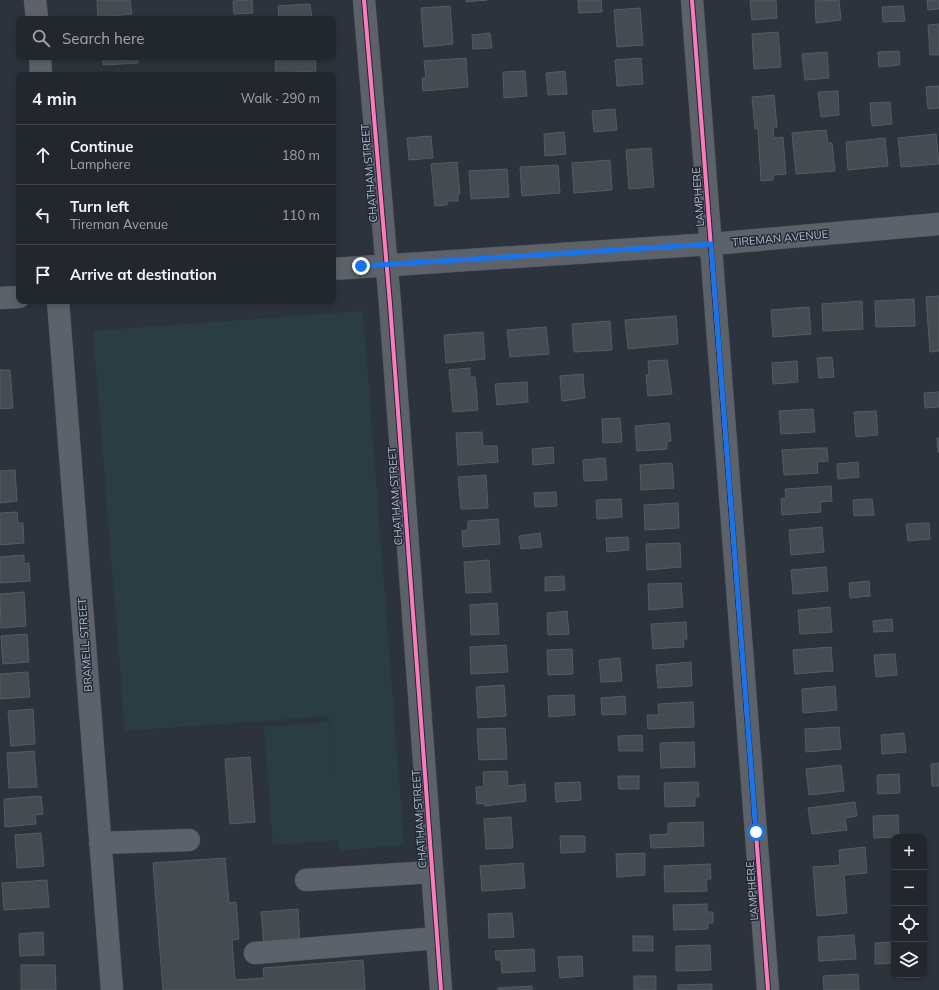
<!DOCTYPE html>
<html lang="en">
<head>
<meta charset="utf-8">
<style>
  body { margin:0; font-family:Mulish,sans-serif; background:#2a2e35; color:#f1f3f6 }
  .controls { position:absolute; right:12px; bottom:12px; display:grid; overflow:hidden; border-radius:8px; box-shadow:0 2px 6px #0003 }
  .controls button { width:36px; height:36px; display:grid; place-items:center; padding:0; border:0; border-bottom:1px solid #3f4349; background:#22262d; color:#f1f3f6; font:20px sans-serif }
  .stop { position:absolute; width:12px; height:12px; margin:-9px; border:3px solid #1a73e8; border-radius:50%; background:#fff }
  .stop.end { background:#1a73e8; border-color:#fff; box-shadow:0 1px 4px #0008 }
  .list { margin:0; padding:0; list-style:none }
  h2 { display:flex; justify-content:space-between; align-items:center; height:52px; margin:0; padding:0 16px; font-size:17px }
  h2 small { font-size:13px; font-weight:400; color:#a2a5aa }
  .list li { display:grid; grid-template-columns:26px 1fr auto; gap:12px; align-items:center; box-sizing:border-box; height:60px; padding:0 16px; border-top:1px solid #3f4349 }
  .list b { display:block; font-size:15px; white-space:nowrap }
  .list p { margin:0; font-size:13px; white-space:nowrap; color:#a2a5aa }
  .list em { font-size:13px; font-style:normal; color:#a2a5aa }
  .icon { flex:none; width:22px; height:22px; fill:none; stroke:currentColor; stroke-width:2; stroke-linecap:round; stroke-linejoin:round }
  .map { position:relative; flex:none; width:939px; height:990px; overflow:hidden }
  .search { position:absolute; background:#22262d; box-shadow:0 2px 6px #0003; left:16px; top:16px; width:320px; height:44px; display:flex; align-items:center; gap:10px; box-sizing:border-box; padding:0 14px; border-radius:8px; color:#a2a5aa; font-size:15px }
  .panel { position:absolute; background:#22262d; box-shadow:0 2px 6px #0003; left:16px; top:72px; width:320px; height:232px; border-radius:8px }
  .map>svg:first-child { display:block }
  .green { fill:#2a3d42 }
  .building { fill:#464b52; stroke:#555b63 }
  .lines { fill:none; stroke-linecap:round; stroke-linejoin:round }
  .minor-casing { stroke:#4b4f56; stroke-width:23 }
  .minor { stroke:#5d626a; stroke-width:22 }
  .cycleway-casing { stroke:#202937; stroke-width:6 }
  .cycleway { stroke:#fd7abc; stroke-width:4 }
  .route { stroke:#1a73e8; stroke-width:5 }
  .labels { text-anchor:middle; stroke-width:3; stroke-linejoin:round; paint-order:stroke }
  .street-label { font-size:11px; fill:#b8bfcc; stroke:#202937 }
</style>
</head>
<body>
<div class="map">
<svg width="939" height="990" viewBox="0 0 939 990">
  <rect width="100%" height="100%" fill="#2d333c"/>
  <!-- green -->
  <path class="green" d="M363,311L404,845L339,851L338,840L273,845L264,727L329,722L334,782L329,716L125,731L93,331Z"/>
  <!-- building -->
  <path class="building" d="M97,0H130L132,14L98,17Z
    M252,0L253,13L234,14L233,1Z
    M466,0H487L466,2Z
    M578,0H601L602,12L579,13Z
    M750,0H776L777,18L752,20Z
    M839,0L841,20L816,23L815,1Z
    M927,0H939V9L928,10Z
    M310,4L312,19H279L278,6Z
    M450,6L453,44L424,47L421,8Z
    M903,6L905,21L883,22L882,7Z
    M640,8L643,45L617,47L614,10Z
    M939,24V55H930L928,25Z
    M778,32L781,67L754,69L752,34Z
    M490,33L492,48L473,49L472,35Z
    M899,51L900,65L879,67L878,52Z
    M827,52L829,78L805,80L802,54Z
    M103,57H137L138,63L103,65Z
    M275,57H315L316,71L276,73Z
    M466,58L468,87L423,91L422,78H426L424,61Z
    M641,58L643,84L617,86L615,60Z
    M525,71L527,96L504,98L503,72Z
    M565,71L567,94L548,95L546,73Z
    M939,86V108L928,109L926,87Z
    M838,91L839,115L821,117L818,92Z
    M774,95L777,127H773L774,138L783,137L786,174L773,175V180L761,181L758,129H755L752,97Z
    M890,102L892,124L872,126L870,103Z
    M615,109L617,130L594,132L592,111Z
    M826,130L828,143H832L835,171L796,174L792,133Z
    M564,132L566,154L545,156L544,134Z
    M936,134L939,164L901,167L898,138Z
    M431,136L433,158L409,160L407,138Z
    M885,138L888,166L848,170L846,142Z
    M651,148L654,187L629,189L626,150Z
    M610,160L612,190L574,193L572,163Z
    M457,162L460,194H458V201H447V205L435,206L431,164Z
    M558,165L560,193L522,196L520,167Z
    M507,169L509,197L471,199L469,171Z
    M939,296V351L930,352L926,297Z
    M914,299L915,326L876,327L875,301Z
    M862,301L863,329L823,331L822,304Z
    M809,307L811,334L773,337L771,310Z
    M676,316L678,344L628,349L625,320Z
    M610,321L612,350L574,352L572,324Z
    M546,327L549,354L510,357L507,330Z
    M483,332L485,359L446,363L444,335Z
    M832,357L834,377L819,378L817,358Z
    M667,360L672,394L648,396L646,375L649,374L648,361Z
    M797,361L798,382L773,384L772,363Z
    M470,368V377H475L478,410L453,412L449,370Z
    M0,370H10L13,408L0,409Z
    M583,374L585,398L562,401L560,376Z
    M527,382L528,402L497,405L495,384Z
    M939,392V407L925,408L924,393Z
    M813,409L815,432L781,434L779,411Z
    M876,411L878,435L856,437L854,412Z
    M620,418L622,442L603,443L602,419Z
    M669,423L671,441L667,442V449L637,451L635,426Z
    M482,432L483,446H497L498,462L458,465L456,433Z
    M937,438H939V452H938Z
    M553,447L554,463L533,465L532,449Z
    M816,448H827L828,461L817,462L818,473L784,475L782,450Z
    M605,458L607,480L584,481L583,460Z
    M858,462L859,477L838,479L837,464Z
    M672,463L674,488L641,490L640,465Z
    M15,470L17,501L0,503V471Z
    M486,475L488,508L461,509L458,477Z
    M831,486L832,501L820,502L821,512L782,515L781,499L786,498L785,489Z
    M556,492L557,506L535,507L534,493Z
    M621,499L622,517L597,519L596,500Z
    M872,499L874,515L854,516L853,500Z
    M678,503L679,528L645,530L644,505Z
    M17,512L18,523H23L24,543L0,545V513Z
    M498,519L500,544L463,547L462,531L468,530V521Z
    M929,523L930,539L908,541L906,524Z
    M822,527L824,552L791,555L789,530Z
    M540,533L542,547L521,549L519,536Z
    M628,537L629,550L607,552L606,538Z
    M680,543L681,567L647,570L646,544Z
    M24,555V564L29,563L30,581L0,583V557Z
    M489,560L491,592L466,593L464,562Z
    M826,567L828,591L793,594L791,570Z
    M564,576L565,590L545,591V577Z
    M869,581L870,596L850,598L849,583Z
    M681,583L683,607L649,610L648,584Z
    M24,592L26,626L1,628L0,594Z
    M497,603L499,634L471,635L470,605Z
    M830,607L832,632L800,634L798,610Z
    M567,611L569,634L548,635L547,613Z
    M892,619L893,631L874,632L873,621Z
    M686,622L687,639H683L684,647L653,649L651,624Z
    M27,634L29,662L3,664L1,636Z
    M506,645L508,672L471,674L470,647Z
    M831,647L833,671L795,674L793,650Z
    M572,649L573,674L548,675L547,650Z
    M895,654L897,675L876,677L874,655Z
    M620,658L622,681L601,682L599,660Z
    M691,662L692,686L658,688L656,665Z
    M28,672L30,697L0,699V674Z
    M504,685L506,716L478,718L476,687Z
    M835,686L837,710L803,713L802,689Z
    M574,695L575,715L549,717L548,696Z
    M625,696L626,714L602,715L601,698Z
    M693,702L694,727L648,729L647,715H659L658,704Z
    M33,709L35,744L11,746L8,711Z
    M839,727L841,749L806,752L805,729Z
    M505,728L507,759L479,760L477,729Z
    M904,733L906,752L882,754L881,735Z
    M642,735L643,751H619L618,736Z
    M694,742L695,767L661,768L660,743Z
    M34,751L37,787L9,788L7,753Z
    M250,757L255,822L230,824L225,759Z
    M939,763V786H932L931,764Z
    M841,765L844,791L809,795L806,769Z
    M507,771L508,786L525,784L526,801L485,806L484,803L477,804L476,787H484L483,772Z
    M899,774L900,793L878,794L877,775Z
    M618,776H639V789H619Z
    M580,782L581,800L556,802L555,783Z
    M698,782L699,797H695V806L665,807L664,783Z
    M41,796L43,814L35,815L36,824L5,827L4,799Z
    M855,802L857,816L845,818L847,830L812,834L808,808Z
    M898,815L899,837L874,838L873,816Z
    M511,817L513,848L486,849L484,819Z
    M703,822L704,846L651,848L650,835L668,834V823Z
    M41,833L44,866L17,868L15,835Z
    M560,836H585V852L561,853Z
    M865,847L867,873L844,875L847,913L817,916L813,867L840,865L839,850Z
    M645,853V875L617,877L616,854Z
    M225,858L229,903L236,902L239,939L232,940L235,980L264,978L263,968L363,960L365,990H163L153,863Z
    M523,863L525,888L482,891L480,866Z
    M710,864L711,879H706L707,891L665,892L664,866Z
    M47,880L49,907L4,910L2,883Z
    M707,904V912H713V923H708V929L674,930L673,905Z
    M298,909L300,943L264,946L261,912Z
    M512,913L514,937L489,938L488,914Z
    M43,932L44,955L20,956L19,934Z
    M854,935L856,959L819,961L818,937Z
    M633,936H653V951H633Z
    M894,942V963L875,964V943Z
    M710,945L711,970L676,971V946Z
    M534,949L535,971L502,973L501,960H496L495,951Z
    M582,956L583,976L560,978L558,957Z
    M21,965H55L56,990H21Z
    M858,974L859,990H824L823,976Z
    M634,976H656V990H634Z
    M712,984V990H678V985Z
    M532,986V990H498V988Z"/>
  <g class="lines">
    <defs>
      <path id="minor" d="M35,0L37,19
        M364,0L390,304L441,990
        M692,0L768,990
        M40,57L41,75
        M333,269L711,244L939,224
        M0,298L19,297
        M58,301L112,990
        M100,843L189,840
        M306,880L432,872
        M255,953L437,938"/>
    </defs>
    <!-- minor casing -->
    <use href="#minor" class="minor-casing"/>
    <!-- minor -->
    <use href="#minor" class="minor"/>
    <defs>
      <path id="cycleway" d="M364,0L390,304L441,990
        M692,0L768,990"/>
    </defs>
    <!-- cycleway casing -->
    <use href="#cycleway" class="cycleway-casing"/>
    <!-- cycleway -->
    <use href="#cycleway" class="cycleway"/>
  </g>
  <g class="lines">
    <!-- route -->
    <path class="route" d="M361,266L711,244L756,832"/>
  </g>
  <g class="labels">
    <!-- street labels -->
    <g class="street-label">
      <text transform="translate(369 173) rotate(-95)" y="4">CHATHAM STREET</text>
      <text transform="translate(698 197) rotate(-94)" y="4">LAMPHERE</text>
      <text transform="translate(780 238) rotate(-5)" y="4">TIREMAN AVENUE</text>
      <text transform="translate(395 496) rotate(-94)" y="4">CHATHAM STREET</text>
      <text transform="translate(85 645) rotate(-94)" y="4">BRAMELL STREET</text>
      <text transform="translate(419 819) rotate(-94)" y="4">CHATHAM STREET</text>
      <text transform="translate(752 891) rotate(-94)" y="4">LAMPHERE</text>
    </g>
  </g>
</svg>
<div class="controls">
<button>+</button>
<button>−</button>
<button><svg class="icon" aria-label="locate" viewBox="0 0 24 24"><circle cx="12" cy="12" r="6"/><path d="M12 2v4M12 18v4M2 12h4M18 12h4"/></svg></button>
<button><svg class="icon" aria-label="layers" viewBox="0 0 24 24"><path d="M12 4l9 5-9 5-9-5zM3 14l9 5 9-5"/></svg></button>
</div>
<div class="stop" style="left:756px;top:832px"></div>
<div class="stop end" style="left:361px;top:266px"></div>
<div class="search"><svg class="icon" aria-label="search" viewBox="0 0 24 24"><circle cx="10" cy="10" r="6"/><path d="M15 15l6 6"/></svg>Search here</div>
<section class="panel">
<h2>4 min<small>Walk · 290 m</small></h2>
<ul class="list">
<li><svg class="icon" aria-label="ahead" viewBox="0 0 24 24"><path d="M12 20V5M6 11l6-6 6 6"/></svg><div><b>Continue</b><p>Lamphere</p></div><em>180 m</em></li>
<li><svg class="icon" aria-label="left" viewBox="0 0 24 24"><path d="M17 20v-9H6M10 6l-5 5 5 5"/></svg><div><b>Turn left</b><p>Tireman Avenue</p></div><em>110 m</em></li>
<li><svg class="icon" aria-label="arrive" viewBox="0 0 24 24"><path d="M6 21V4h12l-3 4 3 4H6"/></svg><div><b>Arrive at destination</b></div></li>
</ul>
</section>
</div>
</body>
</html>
